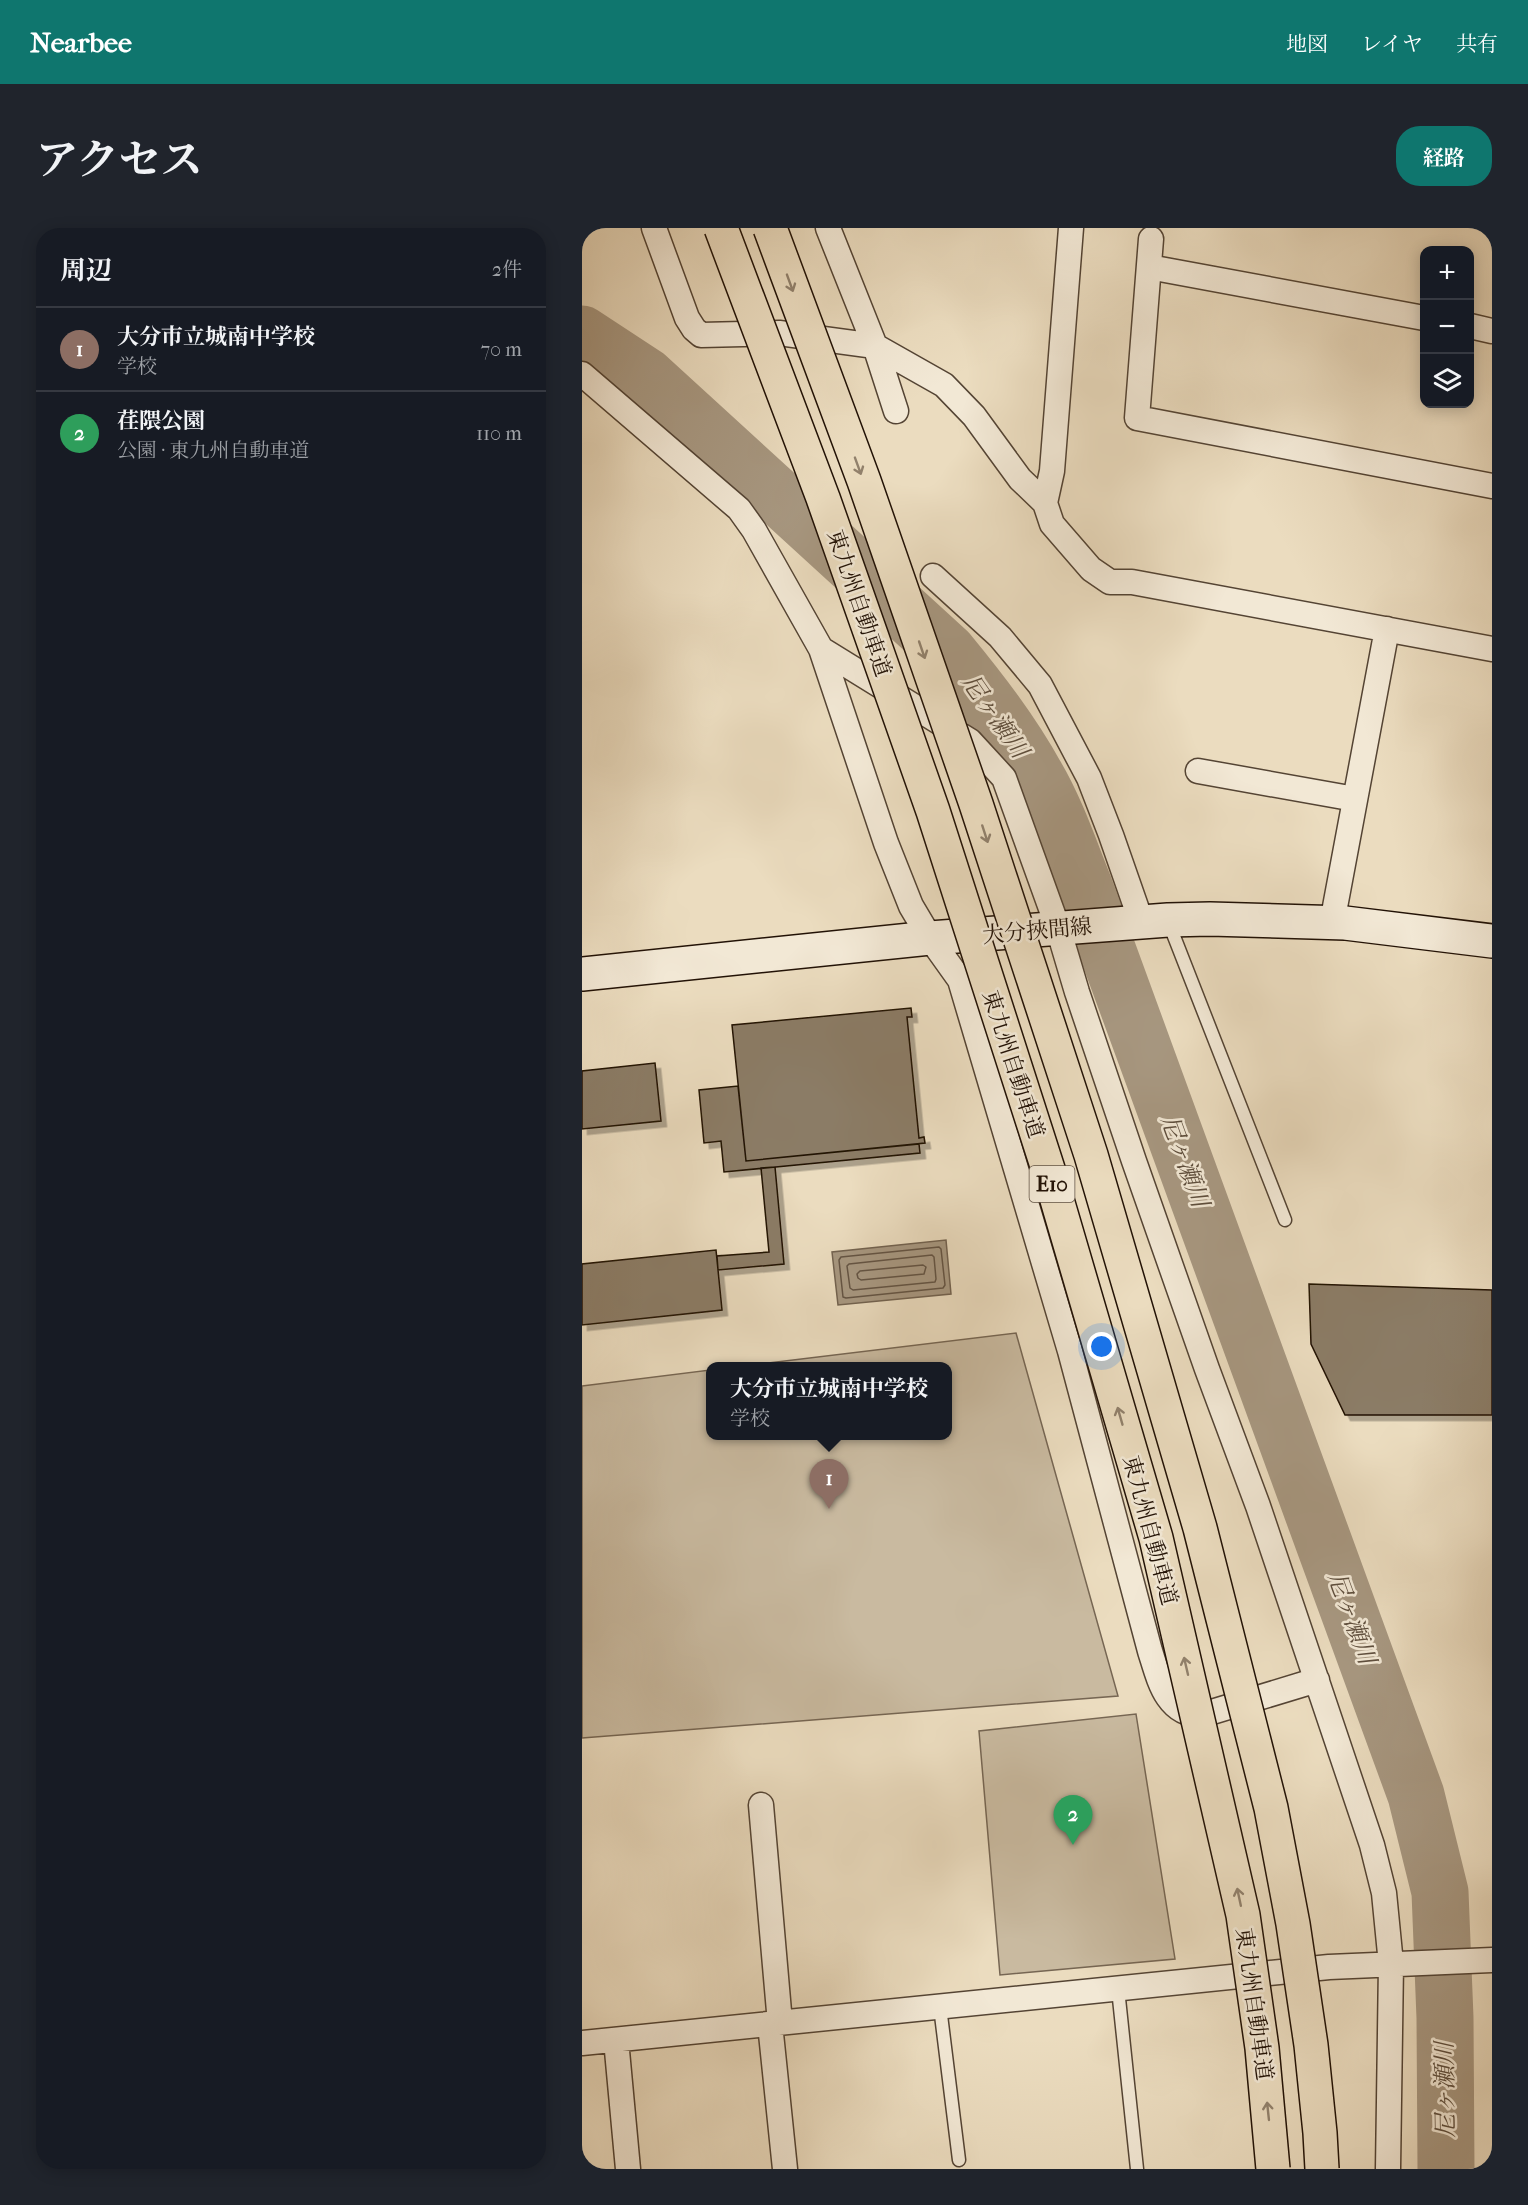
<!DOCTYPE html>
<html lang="ja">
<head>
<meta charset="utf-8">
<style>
  body { margin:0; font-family:"IM FELL French Canon","Noto Serif JP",serif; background:#20242c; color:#f1f3f6 }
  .controls { position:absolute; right:18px; top:18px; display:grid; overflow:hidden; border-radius:12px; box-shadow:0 3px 15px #0003 }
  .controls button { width:54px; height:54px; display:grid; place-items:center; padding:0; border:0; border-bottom:2px solid #363941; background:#171b24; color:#f1f3f6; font:30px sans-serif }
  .you { position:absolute; left:520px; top:1119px; width:21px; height:21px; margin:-15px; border:4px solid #fff; border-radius:50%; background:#1a73e8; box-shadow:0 0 0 9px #1a73e833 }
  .badge { display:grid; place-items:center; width:39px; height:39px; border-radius:50%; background:#0f766e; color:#fff; font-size:20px; font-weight:700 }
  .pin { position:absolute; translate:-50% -50px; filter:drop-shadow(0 2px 3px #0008) }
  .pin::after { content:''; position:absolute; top:32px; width:21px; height:18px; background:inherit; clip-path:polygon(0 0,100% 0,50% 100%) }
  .popup { position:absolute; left:124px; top:1134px; width:246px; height:78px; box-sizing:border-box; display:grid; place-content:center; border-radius:12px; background:#171b24; filter:drop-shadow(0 2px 4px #0005); font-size:20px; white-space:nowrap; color:#9ea1a6 }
  .popup b { font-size:22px; color:#f1f3f6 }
  .popup::after { content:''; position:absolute; left:50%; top:100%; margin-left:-12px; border:12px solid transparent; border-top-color:#171b24 }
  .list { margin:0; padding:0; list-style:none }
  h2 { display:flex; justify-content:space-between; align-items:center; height:78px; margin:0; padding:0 24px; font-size:26px }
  h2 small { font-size:20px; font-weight:400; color:#9ea1a6 }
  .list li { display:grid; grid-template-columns:39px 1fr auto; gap:18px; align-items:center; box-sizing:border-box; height:84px; padding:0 24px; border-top:2px solid #363941 }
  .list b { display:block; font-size:22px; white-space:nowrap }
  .list p { margin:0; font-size:20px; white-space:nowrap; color:#9ea1a6 }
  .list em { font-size:20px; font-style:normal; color:#9ea1a6 }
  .icon { flex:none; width:33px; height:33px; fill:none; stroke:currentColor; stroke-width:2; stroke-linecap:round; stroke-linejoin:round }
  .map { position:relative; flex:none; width:910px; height:1941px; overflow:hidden; border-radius:24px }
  header { display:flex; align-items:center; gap:36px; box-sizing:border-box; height:84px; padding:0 30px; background:#0f766e; color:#fff }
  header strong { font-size:28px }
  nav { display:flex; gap:33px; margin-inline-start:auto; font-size:21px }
  .intro { display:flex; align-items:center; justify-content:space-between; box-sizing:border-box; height:144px; padding:0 36px }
  h1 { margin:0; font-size:42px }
  .button { padding:15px 27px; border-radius:24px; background:#0f766e; color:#fff; font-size:21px; font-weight:700 }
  main { display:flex; gap:36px; padding:0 36px }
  aside { flex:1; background:#171b24; border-radius:24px; box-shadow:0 3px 15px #0003 }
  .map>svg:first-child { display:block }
  .green { fill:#c9baa0; stroke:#766653; stroke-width:1.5 }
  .water { fill:#a79780; stroke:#72624f; stroke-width:1.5 }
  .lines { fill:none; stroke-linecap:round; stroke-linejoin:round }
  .shore { stroke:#645443; stroke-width:1.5 }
  .river { stroke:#a79780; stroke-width:57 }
  .building { fill:#8b7b66; stroke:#221206; stroke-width:1.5; filter:url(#shadow) }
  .lane-casing { stroke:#544434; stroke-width:15 }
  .street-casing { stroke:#544434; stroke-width:27 }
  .secondary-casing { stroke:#221206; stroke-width:36 }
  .lane { stroke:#f2e8d5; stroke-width:12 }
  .street { stroke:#f2e8d5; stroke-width:24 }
  .secondary { stroke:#f2e8d5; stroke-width:33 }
  .highway-bridge-casing { stroke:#221206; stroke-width:36; stroke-linecap:butt }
  .highway-bridge { stroke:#ebdcbf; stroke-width:33 }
  .oneway { stroke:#91816c }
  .labels { text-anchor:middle; stroke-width:5; stroke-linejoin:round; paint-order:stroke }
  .shield { fill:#f2e8d5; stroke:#605244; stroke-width:1.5 }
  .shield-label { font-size:21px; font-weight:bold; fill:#221206 }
  .street-label { font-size:22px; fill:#221206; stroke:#f2e8d5 }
  .water-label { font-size:24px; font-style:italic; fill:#5e4e3d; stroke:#f2e8d5 }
</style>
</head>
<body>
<header>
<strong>Nearbee</strong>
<nav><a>地図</a><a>レイヤ</a><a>共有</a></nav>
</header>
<div class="intro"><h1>アクセス</h1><a class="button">経路</a></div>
<main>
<aside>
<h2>周辺<small>2件</small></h2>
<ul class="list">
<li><span class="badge" style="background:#8d6e63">1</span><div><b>大分市立城南中学校</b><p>学校</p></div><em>70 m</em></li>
<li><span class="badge" style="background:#2e9e5b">2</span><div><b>荏隈公園</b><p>公園 · 東九州自動車道</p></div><em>110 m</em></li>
</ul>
</aside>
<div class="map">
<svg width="910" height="1941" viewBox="0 0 910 1941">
  <defs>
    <filter id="shadow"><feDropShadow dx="5.5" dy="5.5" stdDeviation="0" flood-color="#0004"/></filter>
  </defs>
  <rect width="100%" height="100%" fill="#ebdcbf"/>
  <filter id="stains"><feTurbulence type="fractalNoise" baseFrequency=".00333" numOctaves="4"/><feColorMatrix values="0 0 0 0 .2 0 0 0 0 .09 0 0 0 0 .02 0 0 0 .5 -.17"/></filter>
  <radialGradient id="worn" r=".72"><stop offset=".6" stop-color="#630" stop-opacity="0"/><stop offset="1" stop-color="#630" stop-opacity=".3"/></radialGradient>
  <!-- green -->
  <path class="green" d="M434,1105L536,1468L0,1510V1158L128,1142V1208H366V1138H161Z
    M554,1486L593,1731L418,1747L397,1503Z"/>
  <!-- water -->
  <path class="water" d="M364,1012L369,1066L256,1077L250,1024Z"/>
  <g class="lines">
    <!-- shore -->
    <path class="shore" d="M357,1019L359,1021L363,1057L361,1060L264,1070L261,1069L257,1032L259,1029Z
      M350,1027L352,1029L354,1051L353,1054L271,1062L268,1060L265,1038L267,1036Z
      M341,1037L344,1039L342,1046L279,1052L276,1050L275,1046L278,1043Z"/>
    <!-- river -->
    <path class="river" d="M0,106L64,148L366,424C398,463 429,503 454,548C474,582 487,621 502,658L834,1567L858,1664L863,1790L864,1941"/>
  </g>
  <!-- building -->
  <path class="building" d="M329,780L330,789H325L337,910L342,909L343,915L164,933L150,797Z
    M73,835L79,893L0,901V843Z
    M156,858L164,933L337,916L338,925L142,944L139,913L122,915L117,862Z
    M193,939L202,1036L136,1042L135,1028L187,1024L179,940Z
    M134,1022L140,1082L0,1097V1036Z
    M727,1056L910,1062V1187H763L729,1116Z"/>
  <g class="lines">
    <defs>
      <path id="lane" d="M586,693L703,992
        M536,1761L555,1941
        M358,1779L377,1932"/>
      <path id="street" d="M72,0L105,90L112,101L119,107L197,105L293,118L362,157L392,188L438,251L463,275
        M246,0L293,118L314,183
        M489,0L470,243L463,275L470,296L509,341L528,354H550L910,421
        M569,11L555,190L910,258
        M567,39L842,90
        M888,98L910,103
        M0,146L157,281L172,302L239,421L304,615L329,678L348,710L378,752L488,1123L568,1423C577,1451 584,1487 620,1487L735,1452
        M351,348L418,409L458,457L507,550L529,607L559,693
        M239,421L388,513L422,550L476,700L495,764L552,933L625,1141L676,1278L790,1617L802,1665L809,1736L806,1941
        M616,543L773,571
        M750,695L805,401
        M179,1577L198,1795
        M188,1796L203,1941
        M34,1812L46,1941
        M0,1815L747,1739L910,1732"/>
      <path id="secondary" d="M0,746L348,710L586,692L628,691L763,695L910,713"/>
    </defs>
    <!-- lane casing -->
    <use href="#lane" class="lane-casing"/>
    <!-- street casing -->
    <use href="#street" class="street-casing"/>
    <!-- secondary casing -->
    <use href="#secondary" class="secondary-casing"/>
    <!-- lane -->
    <use href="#lane" class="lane"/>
    <!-- street -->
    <use href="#street" class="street"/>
    <!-- secondary -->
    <use href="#secondary" class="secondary"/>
    <defs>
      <path id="highway-bridge" d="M139,0L241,270L351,583L466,941L574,1310L661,1687L680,1820L691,1941
        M188,0L282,253L394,576L509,927L618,1300L689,1580L711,1696L729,1817L738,1905L740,1941"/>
    </defs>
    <!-- highway-bridge casing -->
    <use href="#highway-bridge" class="highway-bridge-casing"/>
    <!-- highway-bridge -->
    <use href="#highway-bridge" class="highway-bridge"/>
  </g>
  <!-- one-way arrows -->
  <defs><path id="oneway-shaft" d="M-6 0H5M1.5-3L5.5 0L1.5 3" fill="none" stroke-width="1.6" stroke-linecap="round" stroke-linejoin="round" transform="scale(1.5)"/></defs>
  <g class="oneway">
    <use href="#oneway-shaft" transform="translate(208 55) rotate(70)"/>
    <use href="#oneway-shaft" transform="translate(276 238) rotate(70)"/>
    <use href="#oneway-shaft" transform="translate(340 422) rotate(71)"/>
    <use href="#oneway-shaft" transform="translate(403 606) rotate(72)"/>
    <use href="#oneway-shaft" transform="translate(538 1188) rotate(-106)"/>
    <use href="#oneway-shaft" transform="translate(604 1438) rotate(-103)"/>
    <use href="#oneway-shaft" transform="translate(657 1669) rotate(-102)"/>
    <use href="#oneway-shaft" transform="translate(686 1883) rotate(-96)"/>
  </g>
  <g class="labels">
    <!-- shield labels -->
    <rect class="shield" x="447.5" y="938" width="45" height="36" rx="4.5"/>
    <g class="shield-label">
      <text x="470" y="963">E10</text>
    </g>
    <!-- street labels -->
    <g class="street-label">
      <text transform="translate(278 375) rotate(71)" y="8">東九州自動車道</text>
      <text transform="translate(455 702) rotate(-5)" y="8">大分挾間線</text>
      <text transform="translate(432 836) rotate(72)" y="8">東九州自動車道</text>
      <text transform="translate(569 1302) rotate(75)" y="8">東九州自動車道</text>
      <text transform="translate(673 1776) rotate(82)" y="8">東九州自動車道</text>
    </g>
    <!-- water labels -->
    <g class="water-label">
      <text transform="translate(413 488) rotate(55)" y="8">尼ヶ瀬川</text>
      <text transform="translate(603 933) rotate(70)" y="8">尼ヶ瀬川</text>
      <text transform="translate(770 1390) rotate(70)" y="8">尼ヶ瀬川</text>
      <text transform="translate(863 1862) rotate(-91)" y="8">尼ヶ瀬川</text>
    </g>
  </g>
  <rect width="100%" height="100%" filter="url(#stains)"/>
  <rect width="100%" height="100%" fill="url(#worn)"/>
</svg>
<div class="controls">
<button>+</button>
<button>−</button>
<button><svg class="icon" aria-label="layers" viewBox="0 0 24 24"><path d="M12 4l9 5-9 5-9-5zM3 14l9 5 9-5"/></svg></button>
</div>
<div class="you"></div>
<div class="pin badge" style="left:247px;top:1281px;background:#8d6e63">1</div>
<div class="popup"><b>大分市立城南中学校</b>学校</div>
<div class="pin badge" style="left:491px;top:1617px;background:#2e9e5b">2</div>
</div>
</main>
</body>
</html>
